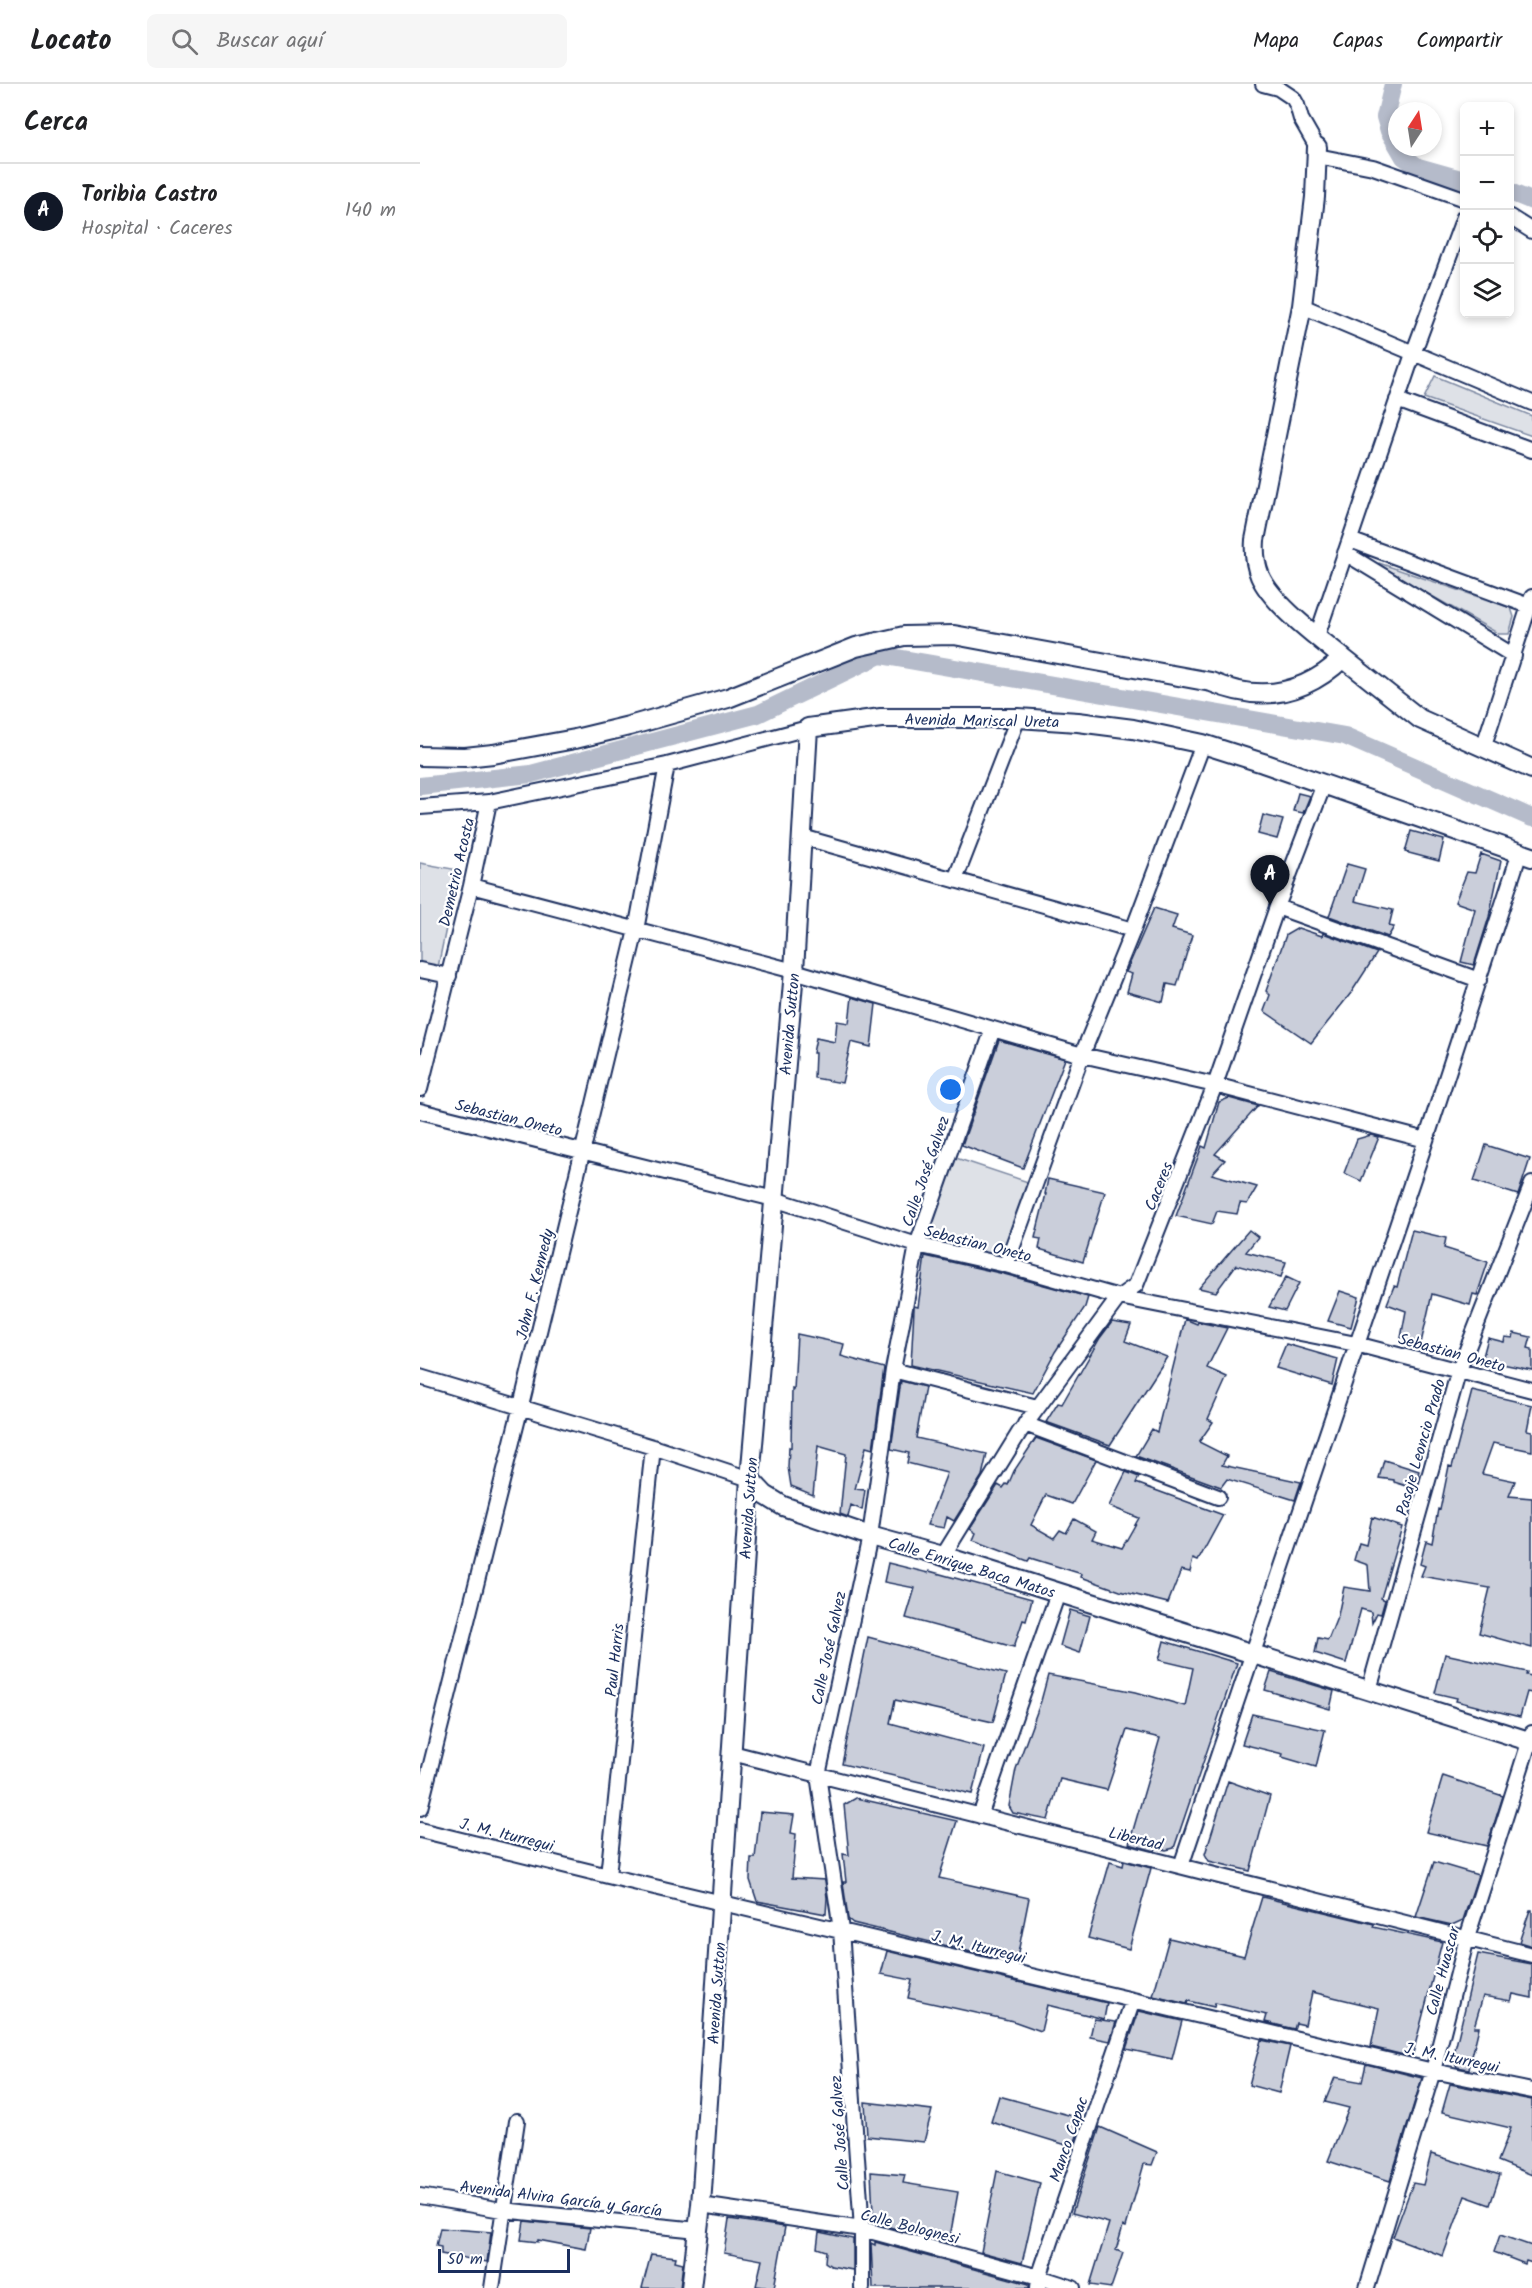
<!DOCTYPE html>
<html lang="es">
<head>
<meta charset="utf-8">
<style>
  body { margin:0; font-family:Kalam,sans-serif; background:#f6f6f6; color:#202124 }
  .controls { position:absolute; right:18px; top:18px; display:grid; overflow:hidden; border-radius:9px; box-shadow:0 3px 9px #0003 }
  .controls button { width:54px; height:54px; display:grid; place-items:center; padding:0; border:0; border-bottom:2px solid #e0e0e0; background:#fff; color:#202124; font:30px sans-serif }
  .compass { position:absolute; left:968px; top:18px; width:54px; height:54px; border-radius:50%; background:#fff; box-shadow:0 3px 9px #0003; rotate:12deg }
  .scale { position:absolute; left:18px; bottom:15px; width:132px; box-sizing:border-box; padding-left:6px; border:3px solid #1b2f5e; border-top:0; font-size:16px; line-height:21px; white-space:nowrap; color:#1b2f5e; -webkit-text-stroke:4px #fff; paint-order:stroke }
  .you { position:absolute; left:531px; top:1006px; width:21px; height:21px; margin:-15px; border:4px solid #fff; border-radius:50%; background:#1a73e8; box-shadow:0 0 0 9px #1a73e833 }
  .badge { display:grid; place-items:center; width:39px; height:39px; border-radius:50%; background:#111827; color:#fff; font-size:20px; font-weight:700 }
  .pin { position:absolute; translate:-50% -50px; filter:drop-shadow(0 2px 3px #0008) }
  .pin::after { content:''; position:absolute; top:32px; width:21px; height:18px; background:inherit; clip-path:polygon(0 0,100% 0,50% 100%) }
  .list { margin:0; padding:0; list-style:none }
  h2 { display:flex; justify-content:space-between; align-items:center; height:78px; margin:0; padding:0 24px; font-size:26px }
  h2 small { font-size:20px; font-weight:400; color:#757577 }
  .list li { display:grid; grid-template-columns:39px 1fr auto; gap:18px; align-items:center; box-sizing:border-box; height:96px; padding:0 24px; border-top:2px solid #e0e0e0 }
  .list b { display:block; font-size:22px; white-space:nowrap }
  .list p { margin:0; font-size:20px; white-space:nowrap; color:#757577 }
  .list em { font-size:20px; font-style:normal; color:#757577 }
  .icon { flex:none; width:33px; height:33px; fill:none; stroke:currentColor; stroke-width:2; stroke-linecap:round; stroke-linejoin:round }
  .map { position:relative; flex:none; width:1112px; height:2204px; overflow:hidden }
  header { display:flex; align-items:center; gap:36px; box-sizing:border-box; height:84px; padding:0 30px; background:#fff; border-bottom:2px solid #e0e0e0 }
  header strong { font-size:28px }
  nav { display:flex; gap:33px; margin-inline-start:auto; font-size:21px }
  .search { width:420px; height:54px; background:#f6f6f6; display:flex; align-items:center; gap:15px; box-sizing:border-box; padding:0 21px; border-radius:9px; color:#757577; font-size:22px }
  main { display:flex }
  aside { flex:1; background:#fff }
  .map>svg:first-child { display:block }
  .green { fill:#dee1e7; stroke:#7c88a2; stroke-width:1.5 }
  .lines { fill:none; stroke-linecap:round; stroke-linejoin:round }
  .canal { stroke:#b5bbca; stroke-width:18 }
  .building { fill:#caceda; stroke:#1b2f5e; stroke-width:1.5 }
  .minor-casing { stroke:#1b2f5e; stroke-width:18 }
  .tertiary-casing { stroke:#1b2f5e; stroke-width:22 }
  .minor { stroke:#fff; stroke-width:14 }
  .tertiary { stroke:#fff; stroke-width:18 }
  .labels { text-anchor:middle; stroke-width:4.5; stroke-linejoin:round; paint-order:stroke }
  .street-label { font-size:16px; fill:#1b2f5e; stroke:#fff }
</style>
</head>
<body>
<header>
<strong>Locato</strong>
<div class="search"><svg class="icon" aria-label="search" viewBox="0 0 24 24"><circle cx="10" cy="10" r="6"/><path d="M15 15l6 6"/></svg>Buscar aquí</div>
<nav><a>Mapa</a><a>Capas</a><a>Compartir</a></nav>
</header>
<main>
<aside>
<h2>Cerca<small></small></h2>
<ul class="list">
<li><span class="badge">A</span><div><b>Toribia Castro</b><p>Hospital · Caceres</p></div><em>140 m</em></li>
</ul>
</aside>
<div class="map">
<svg width="1112" height="2204" viewBox="0 0 1112 2204">
  <rect width="100%" height="100%" fill="#fff"/>
  <filter id="ink" filterUnits="userSpaceOnUse"><feTurbulence type="fractalNoise" baseFrequency=".0167" numOctaves="2"/><feDisplacementMap in="SourceGraphic" scale="12" xChannelSelector="R" yChannelSelector="G"/><feConvolveMatrix kernelMatrix="1 2 1 2 8 2 1 2 1" color-interpolation-filters="sRGB"/></filter>
  <g filter="url(#ink)">
    <!-- green -->
    <path class="green" d="M1015,292L1112,332V352L1004,314Z
      M959,479L1091,524L1094,533L1089,550H1079L957,481Z
      M0,779L38,786L18,883L0,879Z
      M527,1071L614,1100L586,1181L497,1161Z"/>
    <g class="lines">
      <!-- canal -->
      <path class="canal" d="M973,0L965,33L969,47L984,73L998,83L1044,96
        M1090,108L1112,117
        M0,702L111,690L338,630L460,571L925,652L1112,734"/>
    </g>
    <!-- building -->
    <path class="building" d="M878,709L890,712L883,729L873,727Z
      M843,731L863,736L857,755L838,750Z
      M991,747L1024,756L1019,777L985,768Z
      M1061,770L1081,777L1069,833L1054,881L1041,878L1055,825L1035,818L1047,788L1055,789Z
      M927,780L945,785L935,817L973,826L969,842L974,843L968,853L909,832Z
      M734,824L757,831L752,845L772,851L757,902L747,900L743,918L707,908L712,890L706,888Z
      M878,844L902,852L903,849L957,869L931,909L891,959L844,927L850,911L846,907L866,851Z
      M432,913L456,920L451,963L431,958L422,999L394,994L395,969H393L396,954L415,958L417,937L429,939Z
      M579,956L645,975L603,1084L542,1061Z
      M809,1014L838,1022L795,1070L805,1076L792,1090L837,1103L827,1120L820,1119L817,1130L797,1127L792,1140L756,1132L782,1062L786,1064L799,1018Z
      M951,1051L959,1053L941,1097L924,1089L937,1055Z
      M1066,1061L1110,1075L1098,1111L1054,1097Z
      M628,1095L685,1108L663,1178L619,1165L621,1155L615,1154L626,1110H625Z
      M829,1146L838,1153L826,1168L866,1178L861,1193L816,1181L796,1208L779,1204Z
      M992,1146L1026,1154L1024,1164L1068,1178L1057,1211L1053,1210L1050,1221L1012,1210L1001,1259L981,1254L986,1227L967,1220L974,1202L977,1203Z
      M505,1172L584,1190L668,1213L665,1223L635,1268L613,1309L491,1281L494,1225V1222L498,1223Z
      M866,1193L879,1199L865,1227L849,1223Z
      M920,1207L939,1213L931,1243L908,1237Z
      M765,1235L777,1240L778,1238L807,1244L787,1284L807,1293L788,1335L793,1338L779,1358L807,1372L802,1381L881,1398L875,1416L807,1395L801,1403L716,1372L732,1345L737,1348Z
      M692,1238L711,1241L705,1257L747,1273L690,1361L626,1338L638,1319L642,1320L680,1254Z
      M1094,1249L1111,1253L1108,1264L1112,1265V1286L1062,1276L1068,1254L1084,1258L1085,1253L1093,1254Z
      M377,1250L424,1260L421,1272L464,1284L453,1365L446,1363L435,1405L445,1406L442,1426L431,1421L428,1433L420,1430L426,1370L398,1362L393,1411L371,1402L368,1383L369,1363L371,1364L372,1305L374,1306Z
      M866,1260L918,1275L912,1301L856,1284Z
      M481,1297L505,1303L496,1354L567,1370L562,1392L534,1437L527,1433L524,1444L507,1441L527,1389L487,1379L489,1369L471,1365Z
      M1052,1307L1112,1321L1107,1346L1112,1347V1367L1073,1359L1062,1390L1095,1397L1089,1412L1112,1414V1564L1059,1549L1070,1504L1001,1492L1005,1482L1000,1480L1006,1457L1012,1459L1018,1425L1020,1426L1029,1382L1032,1383Z
      M616,1354L676,1376L652,1420L626,1411L611,1441L634,1454L640,1446L646,1449L654,1435L676,1447L672,1455L702,1464L719,1434L689,1422L706,1388L719,1393L716,1399L803,1431L778,1477L773,1475L770,1488L761,1486L748,1519L700,1507L661,1493L662,1490L610,1474L608,1477L553,1456L556,1449L550,1445L578,1401L583,1404L586,1400L588,1401L594,1387Z
      M964,1376L999,1387L993,1404L974,1398V1396L959,1394Z
      M952,1433L982,1443L961,1514L965,1516L961,1530L957,1529L952,1539L951,1528L941,1525L926,1579L895,1569L898,1554L908,1556L918,1531L924,1503L950,1507L948,1481L934,1476L939,1459L946,1461Z
      M468,1479L508,1489L509,1487L612,1515L606,1537L603,1536L594,1563L486,1534L495,1504L464,1498Z
      M650,1526L670,1532L660,1569L640,1562Z
      M448,1553L586,1590L573,1638L475,1616L470,1639L564,1664L552,1710L422,1680Z
      M744,1557L817,1579L754,1764L746,1766L736,1764L735,1767L709,1760L740,1654L707,1646L687,1706L640,1695L628,1736L593,1729L589,1722L596,1685L621,1617L628,1591L716,1608L765,1622L773,1584L739,1576Z
      M1025,1570L1107,1588L1106,1591L1112,1592V1609L1107,1608L1100,1633L1036,1617L1037,1614L1015,1609Z
      M851,1588L914,1607L910,1625L845,1606Z
      M832,1630L905,1646L896,1683L862,1673L863,1670L822,1660Z
      M1023,1692L1083,1712L1067,1762L1006,1748Z
      M808,1697L850,1712L830,1787L789,1777L785,1770Z
      M436,1714L537,1737L519,1794L609,1814L596,1879L433,1839L428,1835L423,1798H426L423,1770L429,1771L424,1721Z
      M340,1728L374,1731L371,1749L376,1750L372,1794L405,1796L407,1814L406,1830L337,1817L330,1796L331,1774H335Z
      M704,1777L731,1784L709,1865L668,1854L690,1778L703,1782Z
      M1014,1778L1058,1791L1043,1836L1032,1841L996,1833Z
      M842,1813L954,1840L953,1843L1022,1858L992,1973L951,1963L959,1924L892,1908L885,1941L876,1939L874,1945L845,1938L847,1931L795,1919L794,1923L768,1917L767,1920L733,1912L749,1854L824,1872Z
      M1110,1826H1112V1862L1099,1858Z
      M467,1867L687,1919L684,1935L627,1921L621,1947L593,1937L488,1914L492,1896L461,1890Z
      M1058,1870L1112,1880V1914L1093,1910L1091,1917L1063,1912L1054,1943H1059L1049,1985L1037,1983L1033,1974Z
      M719,1927L762,1937L752,1975L706,1965Z
      M674,1935L696,1938L690,1957L670,1953Z
      M841,1956L870,1962L859,2009L829,2001Z
      M946,1980L1002,1994L970,2097L908,2077L929,2024L905,2018L915,1993L942,1998Z
      M1030,2000L1112,2016V2091L1078,2077L1091,2044L1022,2028Z
      M579,2012L663,2035L653,2063L571,2038Z
      M445,2018L512,2026L504,2058L447,2052Z
      M680,2043L737,2068L732,2081L724,2080L706,2143L703,2142L696,2166L703,2169L691,2204L670,2201L689,2139L652,2129Z
      M1011,2070L1080,2091L1070,2121L1045,2112L1023,2172L973,2153L993,2099L1003,2101Z
      M577,2087L620,2099L602,2179L561,2168Z
      M451,2088L485,2091L483,2099L538,2108L529,2159L462,2141L453,2129Z
      M309,2135L365,2143L354,2204L336,2202L342,2176L304,2169Z
      M104,2137L170,2144L166,2165L118,2156V2158L101,2156Z
      M20,2144L71,2148L67,2178L21,2170V2163L16,2162Z
      M399,2148L433,2155V2186L411,2182L405,2178L406,2167L397,2164Z
      M1080,2151L1112,2162V2179L1106,2177L1105,2180L1074,2168Z
      M455,2158L609,2200V2204H453L451,2159L455,2161Z
      M231,2170L256,2173L255,2177L263,2179L260,2204H222Z"/>
    <g class="lines">
      <defs>
        <path id="minor" d="M843,0L858,4L873,14L877,21L881,35L897,63
          M897,72L953,83L1044,115
          M1090,133L1112,147
          M882,222L1112,319
          M977,316L1112,366
          M930,456L1109,522
          M925,469L1094,572
          M897,552L993,270L1044,133
          M1063,664L1112,513
          M0,723L69,718L247,681L388,644
          M382,753L713,846
          M535,796L598,634
          M51,802L374,887L662,971L795,1001L1006,1056
          M857,823L1059,896
          M0,886L29,892
          M0,1005L51,802L69,718
          M0,1027L354,1115L497,1161L586,1181L699,1213L936,1260L1112,1306
          M586,1181L662,971L713,846L783,660
          M473,1286L617,1323
          M0,1293L233,1363L330,1395
          M605,1340L798,1413
          M523,1472L599,1349L699,1213L716,1201L795,1001L857,823L904,700
          M949,1606L1039,1286L1112,1100
          M312,1669L1112,1871
          M0,1724L101,1322L216,846L247,681
          M560,1732L638,1509
          M0,1746L188,1792L1013,1987L1112,2007
          M761,1782L1006,1056L1100,768
          M188,1792L233,1363
          M0,2112L82,2126L278,2146
          M281,2121L442,2145L619,2193L653,2204
          M72,2204L97,2037
          M442,2204V2145L421,1846L398,1691L450,1452L473,1286L497,1161L573,945
          M618,2204L619,2193L713,1916
          M947,2204L1013,1987L1047,1854L1112,1649"/>
        <path id="tertiary" d="M897,63L895,113L882,222L835,456C834,469 835,480 840,492C852,520 900,555 923,574
          M0,672L45,673L73,670L155,655L209,642L308,614L436,563L484,552L534,551L791,598C840,619 884,611 923,574L1000,635L1112,685
          M330,1395L345,1411L363,1422L450,1452L523,1472L1112,1658
          M271,2204L281,2121L330,1395L374,887L388,644L461,634H598L658,638L713,645L783,660L843,679L1112,773"/>
      </defs>
      <!-- minor casing -->
      <use href="#minor" class="minor-casing"/>
      <!-- tertiary casing -->
      <use href="#tertiary" class="tertiary-casing"/>
      <!-- minor -->
      <use href="#minor" class="minor"/>
      <!-- tertiary -->
      <use href="#tertiary" class="tertiary"/>
    </g>
  </g>
  <g class="labels">
    <!-- street labels -->
    <g class="street-label">
      <text transform="translate(562 636) rotate(1)" y="6">Avenida Mariscal Ureta</text>
      <text transform="translate(36 788) rotate(-77)" y="6">Demetrio Acosta</text>
      <text transform="translate(369 940) rotate(-85)" y="6">Avenida Sutton</text>
      <text transform="translate(89 1033) rotate(14)" y="6">Sebastian Oneto</text>
      <text transform="translate(505 1087) rotate(-71)" y="6">Calle José Galvez</text>
      <text transform="translate(738 1102) rotate(-68)" y="6">Caceres</text>
      <text transform="translate(558 1159) rotate(14)" y="6">Sebastian Oneto</text>
      <text transform="translate(114 1200) rotate(-76)" y="6">John F. Kennedy</text>
      <text transform="translate(1032 1268) rotate(15)" y="6">Sebastian Oneto</text>
      <text transform="translate(1000 1363) rotate(-74)" y="6">Pasaje Leoncio Prado</text>
      <text transform="translate(328 1424) rotate(-86)" y="6">Avenida Sutton</text>
      <text transform="translate(552 1483) rotate(17)" y="6">Calle Enrique Baca Matos</text>
      <text transform="translate(408 1564) rotate(-78)" y="6">Calle José Galvez</text>
      <text transform="translate(194 1576) rotate(-84)" y="6">Paul Harris</text>
      <text transform="translate(87 1750) rotate(14)" y="6">J. M. Iturregui</text>
      <text transform="translate(716 1754) rotate(14)" y="6">Libertad</text>
      <text transform="translate(559 1862) rotate(14)" y="6">J. M. Iturregui</text>
      <text transform="translate(1022 1887) rotate(-75)" y="6">Calle Huascar</text>
      <text transform="translate(296 1909) rotate(-86)" y="6">Avenida Sutton</text>
      <text transform="translate(1032 1973) rotate(12)" y="6">J. M. Iturregui</text>
      <text transform="translate(419 2049) rotate(-94)" y="6">Calle José Galvez</text>
      <text transform="translate(648 2055) rotate(-71)" y="6">Manco Capac</text>
      <text transform="translate(141 2114) rotate(7)" y="6">Avenida Alvira García y García</text>
      <text transform="translate(490 2142) rotate(14)" y="6">Calle Bolognesi</text>
    </g>
  </g>
</svg>
<div class="controls">
<button>+</button>
<button>−</button>
<button><svg class="icon" aria-label="locate" viewBox="0 0 24 24"><circle cx="12" cy="12" r="6"/><path d="M12 2v4M12 18v4M2 12h4M18 12h4"/></svg></button>
<button><svg class="icon" aria-label="layers" viewBox="0 0 24 24"><path d="M12 4l9 5-9 5-9-5zM3 14l9 5 9-5"/></svg></button>
</div>
<svg class="compass" viewBox="-18 -18 36 36"><path d="M0-13l5 13h-10z" fill="#e53935"/><path d="M0 13l5-13h-10z" fill="#757577"/></svg>
<div class="scale">50 m</div>
<div class="you"></div>
<div class="pin badge" style="left:850px;top:821px">A</div>
</div>
</main>
</body>
</html>
